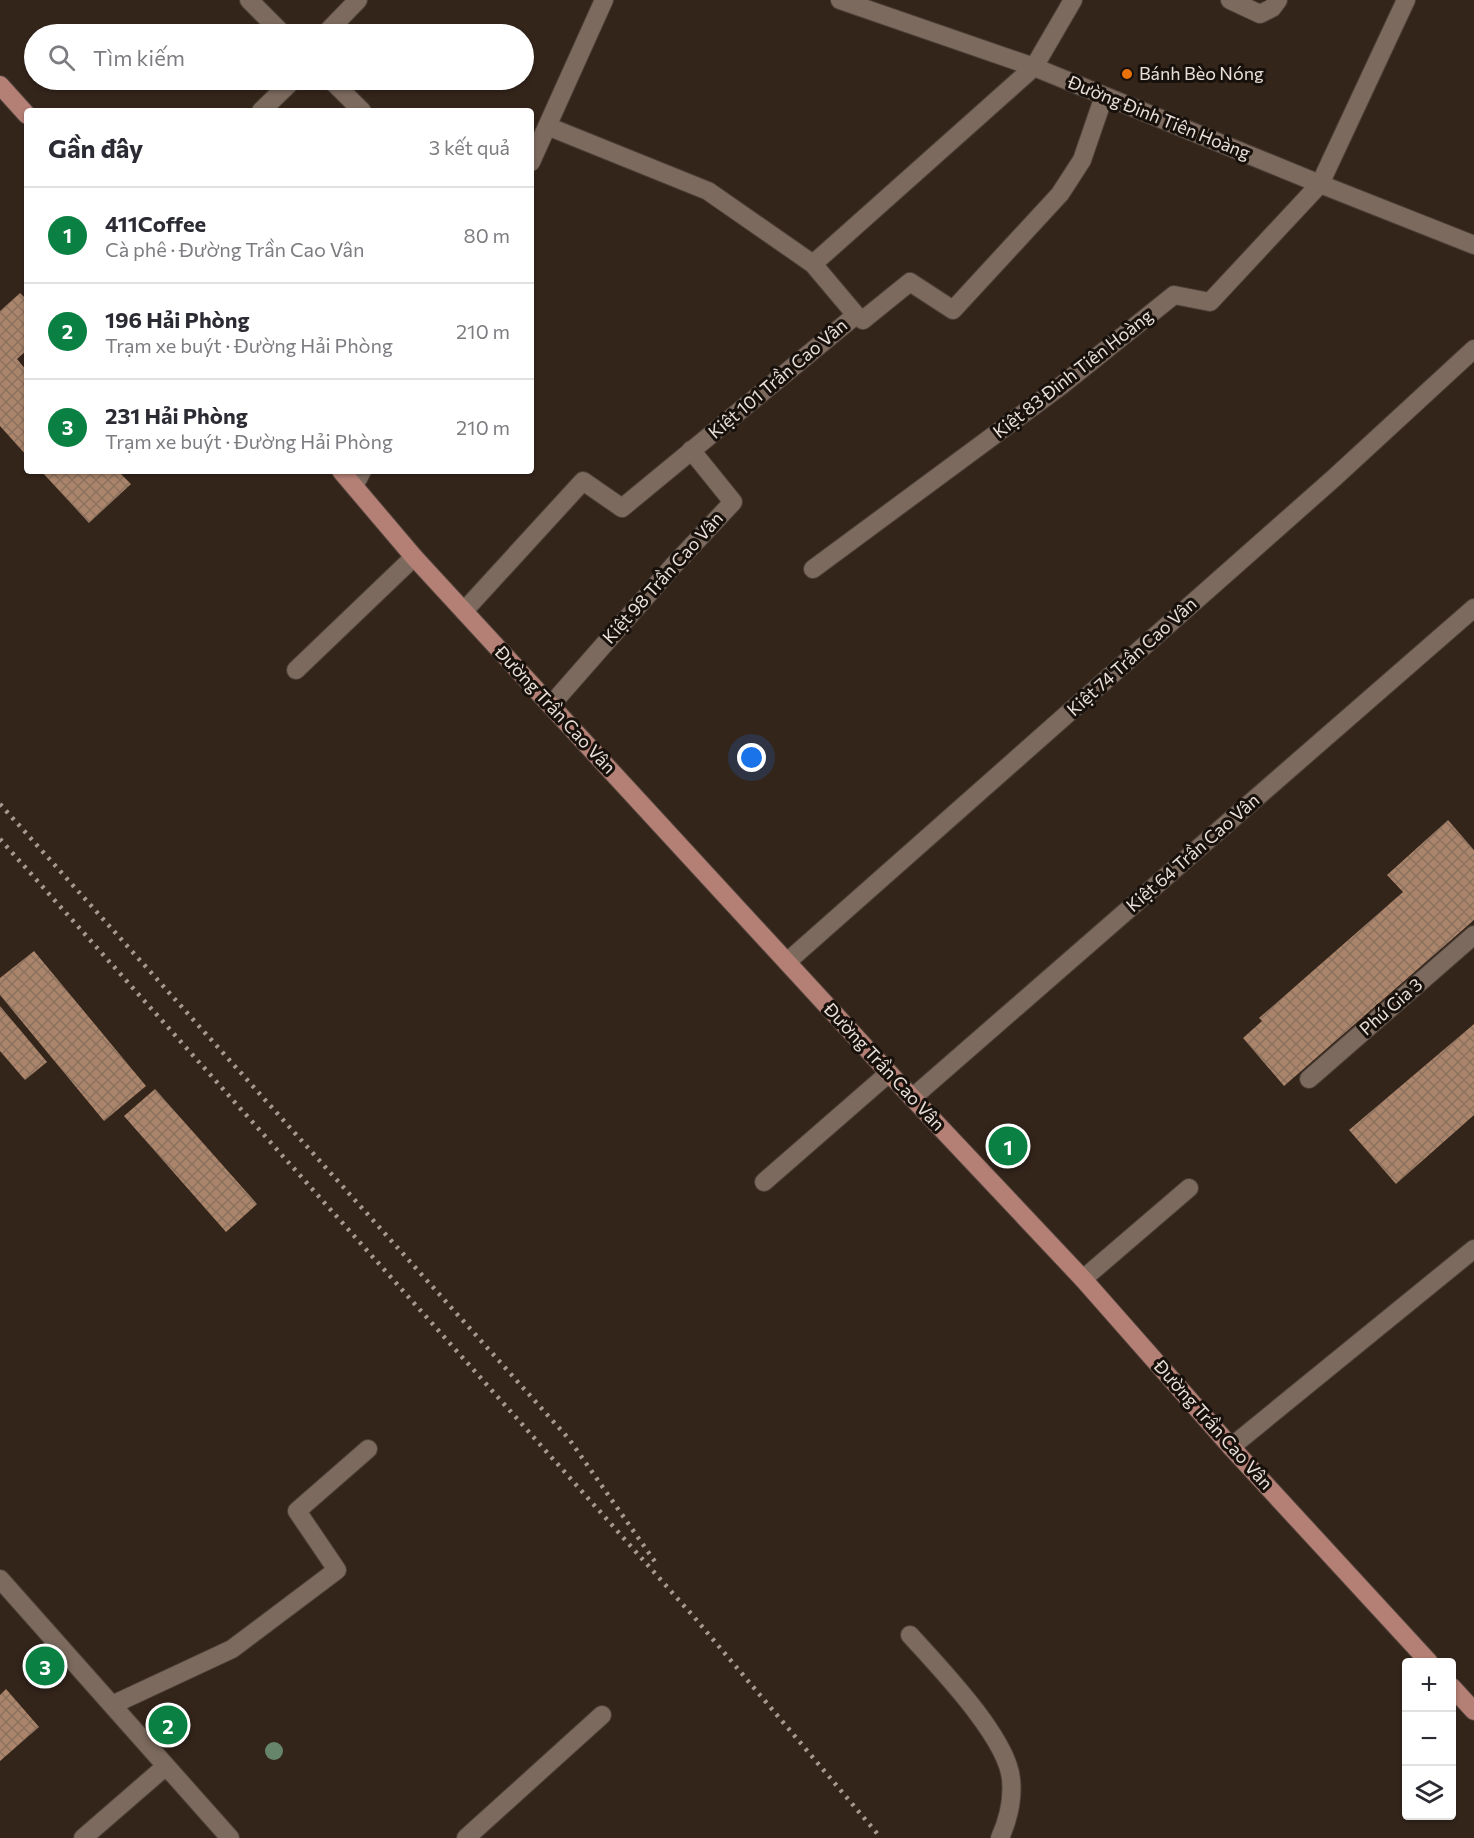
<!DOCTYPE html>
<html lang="vi">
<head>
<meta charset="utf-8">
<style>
  body { margin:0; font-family:Commissioner,sans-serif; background:#f7f7f7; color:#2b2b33 }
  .controls { position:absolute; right:18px; bottom:18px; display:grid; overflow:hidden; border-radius:6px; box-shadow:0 2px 4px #0004 }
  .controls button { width:54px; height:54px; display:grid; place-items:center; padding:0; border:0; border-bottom:2px solid #e1e1e2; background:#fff; color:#2b2b33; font:30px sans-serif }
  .you { position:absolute; left:752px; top:758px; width:21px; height:21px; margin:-15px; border:4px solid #fff; border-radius:50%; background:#1a73e8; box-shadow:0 0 0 9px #1a73e833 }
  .badge { display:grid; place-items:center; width:39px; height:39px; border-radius:50%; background:#0b8043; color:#fff; font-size:20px; font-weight:700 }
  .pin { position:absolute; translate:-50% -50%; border:3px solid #fff; box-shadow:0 2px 6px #0006 }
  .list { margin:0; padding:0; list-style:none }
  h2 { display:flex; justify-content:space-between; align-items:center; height:78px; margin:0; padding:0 24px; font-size:26px }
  h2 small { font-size:20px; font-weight:400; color:#7c7c81 }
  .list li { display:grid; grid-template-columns:39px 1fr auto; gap:18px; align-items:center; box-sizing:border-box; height:96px; padding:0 24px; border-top:2px solid #e1e1e2 }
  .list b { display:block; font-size:22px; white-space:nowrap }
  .list p { margin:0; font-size:20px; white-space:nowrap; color:#7c7c81 }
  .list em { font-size:20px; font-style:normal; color:#7c7c81 }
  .icon { flex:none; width:33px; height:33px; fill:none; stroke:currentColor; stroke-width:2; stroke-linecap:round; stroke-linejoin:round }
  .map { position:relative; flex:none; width:1474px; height:1838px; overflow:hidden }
  .search { position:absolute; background:#fff; box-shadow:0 2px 4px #0004; left:24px; top:24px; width:510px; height:66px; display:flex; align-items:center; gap:15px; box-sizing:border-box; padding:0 21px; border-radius:33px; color:#7c7c81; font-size:22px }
  .panel { position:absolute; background:#fff; box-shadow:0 2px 4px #0004; left:24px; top:108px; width:510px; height:366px; border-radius:6px }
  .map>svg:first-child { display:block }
  .building { fill:url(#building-cross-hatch) }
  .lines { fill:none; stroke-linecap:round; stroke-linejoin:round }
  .minor-casing { stroke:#4c4038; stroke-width:20 }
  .major-casing { stroke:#4c4038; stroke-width:20 }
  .minor { stroke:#7c6a5e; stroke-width:18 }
  .major { stroke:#b47f74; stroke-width:18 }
  .rail { stroke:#a59991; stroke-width:4.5; stroke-dasharray:3 6; stroke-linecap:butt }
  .tree { fill:#66856a }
  .food-dot { fill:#e8710a; stroke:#17100b; stroke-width:2 }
  .labels { text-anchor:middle; stroke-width:6; stroke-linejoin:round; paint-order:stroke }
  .poi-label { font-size:18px; fill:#e9dfd8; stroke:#17100b; text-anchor:start }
  .street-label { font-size:18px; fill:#e9dfd8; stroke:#17100b }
</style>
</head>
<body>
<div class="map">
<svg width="1474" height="1838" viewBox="0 0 1474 1838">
  <defs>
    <pattern id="building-cross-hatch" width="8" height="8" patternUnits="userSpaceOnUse" patternTransform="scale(1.5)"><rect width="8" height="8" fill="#aa856b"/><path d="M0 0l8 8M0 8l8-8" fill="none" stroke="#8c715e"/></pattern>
  </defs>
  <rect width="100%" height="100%" fill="#34251b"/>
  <!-- building -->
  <path class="building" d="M20,293L27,300V350L17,359L27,371V456L0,426V311Z
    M41,471H118L131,484L89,523Z
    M1448,820L1474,850V920L1284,1086L1243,1038L1262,1021L1259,1018L1403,892L1387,875Z
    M34,951L146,1086L104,1121L0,995V978Z
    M0,1006L47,1062L25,1080L0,1051Z
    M1474,1024V1115L1396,1184L1349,1130Z
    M155,1089L257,1204L226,1232L124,1116Z
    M6,1689L39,1727L0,1761V1695Z"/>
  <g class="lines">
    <defs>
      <path id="minor" d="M249,0L283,34
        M840,0L1034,67L1320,184L1474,245
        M1230,0L1260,14L1272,8L1278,0
        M325,34L358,0
        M331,80L362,111
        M261,111L293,80
        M547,126L708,191L813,264
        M531,162L604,0
        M856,315L863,320L910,282L953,310L1060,194L1082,160L1104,96
        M354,486L362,471
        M813,569L1062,385L1174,295L1210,302L1320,184L1406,0
        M464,611L583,481L622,508L856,315L813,264L1034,67L1073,0
        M296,670L414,557
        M551,705L673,566L733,502L691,450
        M787,962L1334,478L1474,349
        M1309,1079L1474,935
        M912,1098L1474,608
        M764,1182L889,1073
        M1083,1279L1189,1188
        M1231,1447L1474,1249
        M0,1579L230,1838
        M910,1635C938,1666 1007,1737 1011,1779C1013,1798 1008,1820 1000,1838
        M112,1705L232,1649L337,1570L297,1511L368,1449
        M83,1838L166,1766
        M466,1838L602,1715"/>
      <path id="major" d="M0,85L27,115
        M341,471L414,557L889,1073L1083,1279L1231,1447L1429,1662
        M1452,1687L1474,1711"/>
    </defs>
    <!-- minor casing -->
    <use href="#minor" class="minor-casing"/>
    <!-- major casing -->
    <use href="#major" class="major-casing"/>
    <!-- minor -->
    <use href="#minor" class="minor"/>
    <!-- major -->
    <use href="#major" class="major"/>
    <!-- rail -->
    <path class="rail" d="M0,804L569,1439L658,1566
      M0,839L694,1617L881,1838"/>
  </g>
  <!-- trees -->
  <circle class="tree" cx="274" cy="1751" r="9"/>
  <!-- markers -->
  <circle class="food-dot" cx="1127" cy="74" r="6"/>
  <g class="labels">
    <!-- poi labels -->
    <g class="poi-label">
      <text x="1139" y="80">Bánh Bèo Nóng</text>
    </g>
    <!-- street labels -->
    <g class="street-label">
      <text transform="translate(1159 118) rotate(22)" y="6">Đường Đinh Tiên Hoàng</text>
      <text transform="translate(1073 374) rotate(-38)" y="6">Kiệt 83 Đinh Tiên Hoàng</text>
      <text transform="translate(778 379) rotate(-40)" y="6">Kiệt 101 Trần Cao Vân</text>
      <text transform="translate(663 578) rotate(-48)" y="6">Kiệt 98 Trần Cao Vân</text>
      <text transform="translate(1132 657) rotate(-42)" y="6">Kiệt 74 Trần Cao Vân</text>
      <text transform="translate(555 710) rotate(47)" y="6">Đường Trần Cao Vân</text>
      <text transform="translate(1193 853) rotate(-41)" y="6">Kiệt 64 Trần Cao Vân</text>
      <text transform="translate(1391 1007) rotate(-41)" y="6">Phú Gia 3</text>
      <text transform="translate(884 1067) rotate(47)" y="6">Đường Trần Cao Vân</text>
      <text transform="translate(1213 1425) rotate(48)" y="6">Đường Trần Cao Vân</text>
    </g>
  </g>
</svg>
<div class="controls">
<button>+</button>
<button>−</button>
<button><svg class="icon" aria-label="layers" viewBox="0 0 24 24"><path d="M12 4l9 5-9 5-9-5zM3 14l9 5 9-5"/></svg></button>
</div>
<div class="you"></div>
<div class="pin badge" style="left:1008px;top:1146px">1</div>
<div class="pin badge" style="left:168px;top:1725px">2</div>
<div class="pin badge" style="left:45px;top:1666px">3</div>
<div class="search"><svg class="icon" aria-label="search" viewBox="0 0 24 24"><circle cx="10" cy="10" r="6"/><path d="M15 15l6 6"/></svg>Tìm kiếm</div>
<section class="panel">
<h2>Gần đây<small>3 kết quả</small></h2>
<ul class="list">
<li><span class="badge">1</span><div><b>411Coffee</b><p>Cà phê · Đường Trần Cao Vân</p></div><em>80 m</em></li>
<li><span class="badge">2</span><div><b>196 Hải Phòng</b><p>Trạm xe buýt · Đường Hải Phòng</p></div><em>210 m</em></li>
<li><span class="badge">3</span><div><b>231 Hải Phòng</b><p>Trạm xe buýt · Đường Hải Phòng</p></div><em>210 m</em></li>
</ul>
</section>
</div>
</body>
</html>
